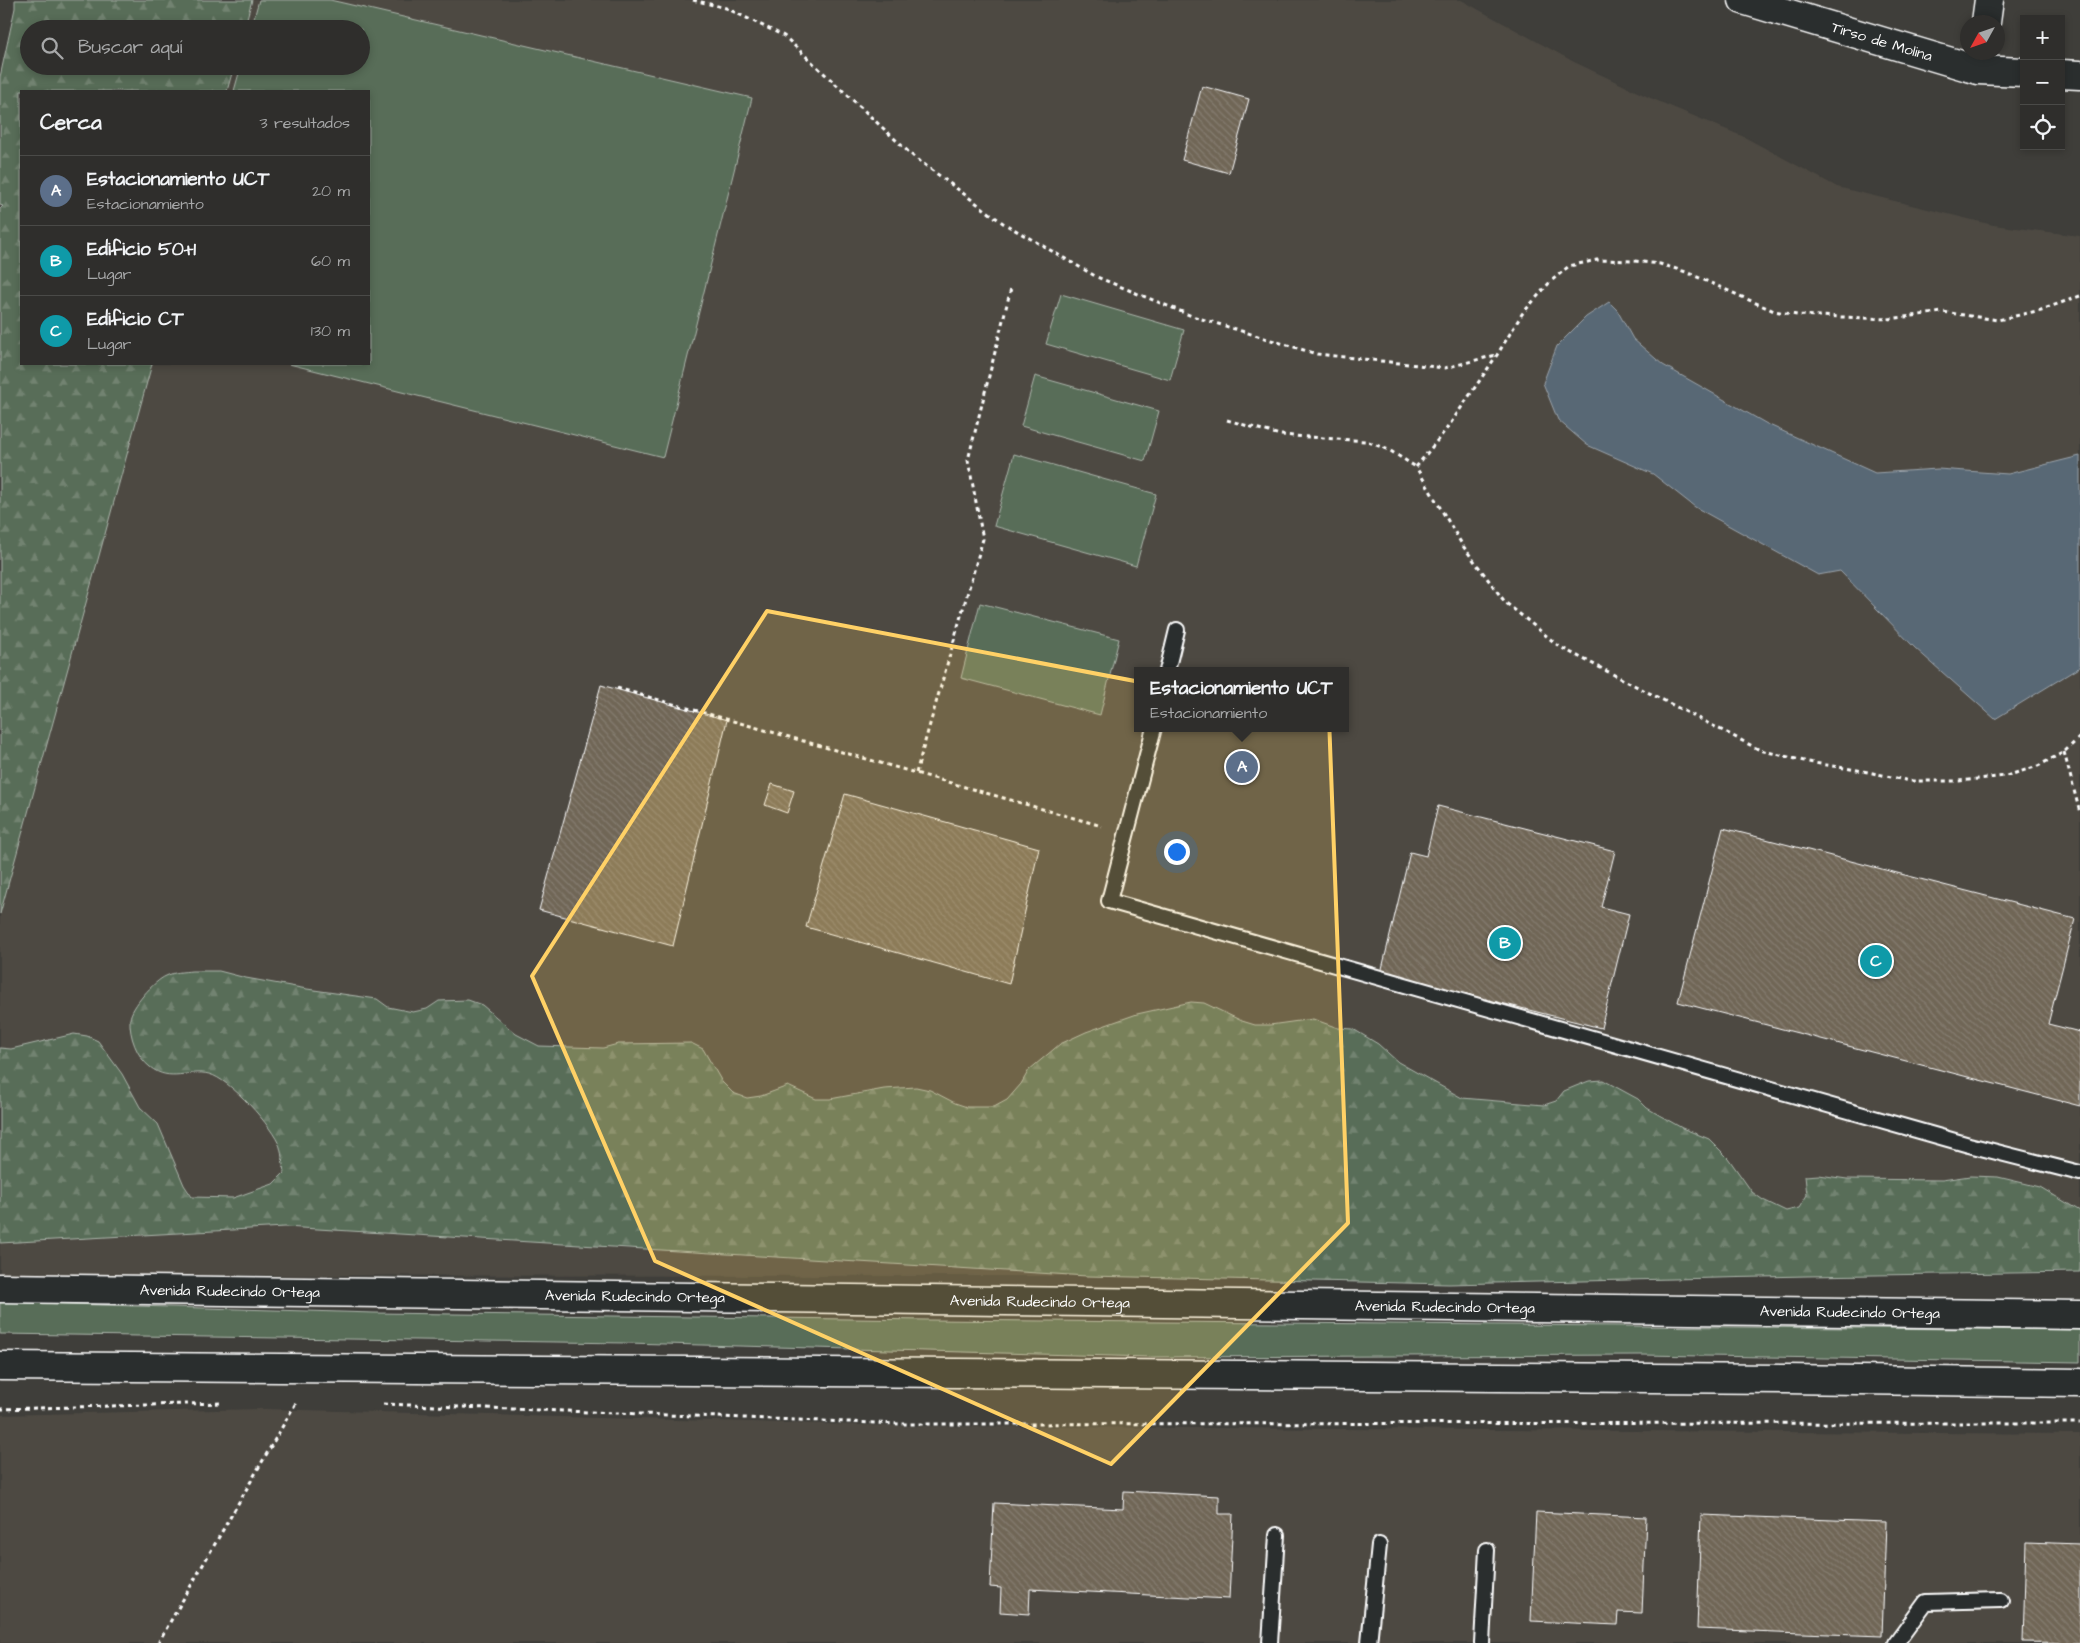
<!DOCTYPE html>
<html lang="es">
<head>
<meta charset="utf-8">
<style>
  body { margin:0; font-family:"Architects Daughter",sans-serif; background:#3b3a38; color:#f1f3f6 }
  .controls { position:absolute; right:15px; top:15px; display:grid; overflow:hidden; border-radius:0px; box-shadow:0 2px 8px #0003 }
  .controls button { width:45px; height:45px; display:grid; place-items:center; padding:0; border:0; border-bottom:1px solid #4a4a48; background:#2f2e2c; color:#f1f3f6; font:25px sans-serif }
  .compass { position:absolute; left:1960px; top:15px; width:45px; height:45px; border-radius:50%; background:#2f2e2c; box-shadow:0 2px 8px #0003; rotate:230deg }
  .you { position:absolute; left:1176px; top:851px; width:18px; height:18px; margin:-12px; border:4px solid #fff; border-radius:50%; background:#1a73e8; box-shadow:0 0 0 8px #1a73e833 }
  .badge { display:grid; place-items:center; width:32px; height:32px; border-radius:50%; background:#8c9099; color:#fff; font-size:16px; font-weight:700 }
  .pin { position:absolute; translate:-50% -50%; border:2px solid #fff; box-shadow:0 1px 5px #0006 }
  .popup { position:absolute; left:1134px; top:667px; width:215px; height:65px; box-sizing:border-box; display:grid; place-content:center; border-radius:0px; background:#2f2e2c; filter:drop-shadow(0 1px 4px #0005); font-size:16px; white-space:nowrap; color:#a7a8a9 }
  .popup b { font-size:19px; color:#f1f3f6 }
  .popup::after { content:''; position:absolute; left:50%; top:100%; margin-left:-10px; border:10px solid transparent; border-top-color:#2f2e2c }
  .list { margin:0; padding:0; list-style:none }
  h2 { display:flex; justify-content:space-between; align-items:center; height:65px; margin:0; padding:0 20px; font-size:21px }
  h2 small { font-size:16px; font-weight:400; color:#a7a8a9 }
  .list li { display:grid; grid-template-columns:32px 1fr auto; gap:15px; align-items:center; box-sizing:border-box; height:70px; padding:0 20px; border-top:1px solid #4a4a48 }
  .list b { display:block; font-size:19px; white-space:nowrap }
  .list p { margin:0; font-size:16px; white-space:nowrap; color:#a7a8a9 }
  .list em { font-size:16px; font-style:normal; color:#a7a8a9 }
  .icon { flex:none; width:28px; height:28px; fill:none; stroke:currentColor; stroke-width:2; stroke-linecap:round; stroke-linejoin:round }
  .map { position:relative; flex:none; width:2080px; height:1643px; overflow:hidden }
  .search { position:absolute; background:#2f2e2c; box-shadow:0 2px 8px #0003; left:20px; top:20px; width:350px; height:55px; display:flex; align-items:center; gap:12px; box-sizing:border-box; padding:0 18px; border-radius:28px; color:#a7a8a9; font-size:19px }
  .panel { position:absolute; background:#2f2e2c; box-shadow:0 2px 8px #0003; left:20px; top:90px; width:350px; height:275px; border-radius:0px }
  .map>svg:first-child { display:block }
  .built { fill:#4e4a43; fill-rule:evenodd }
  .grass { fill:#596d58; stroke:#acb6ac }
  .forest { fill:url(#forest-firs); stroke:#acb6ac }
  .water { fill:#586774; stroke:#9ba4ac }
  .building { fill:url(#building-back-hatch); stroke:#fff }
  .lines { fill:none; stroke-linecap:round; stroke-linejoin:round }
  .service-casing { stroke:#fff; stroke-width:18 }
  .minor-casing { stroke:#fff; stroke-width:31 }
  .primary-casing { stroke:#fff; stroke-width:31 }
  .path { stroke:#fff; stroke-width:3; stroke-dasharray:4 4; stroke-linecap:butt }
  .service { stroke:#2a2d2e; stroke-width:14 }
  .minor { stroke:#2a2d2e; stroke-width:28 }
  .primary { stroke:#2a2d2e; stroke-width:28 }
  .marked { fill:#ffd166; fill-opacity:0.2; stroke:#ffd166; stroke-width:4; stroke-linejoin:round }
  .labels { text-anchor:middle; stroke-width:4; stroke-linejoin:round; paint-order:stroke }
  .street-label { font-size:15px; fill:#fff; stroke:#2a2d2e }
</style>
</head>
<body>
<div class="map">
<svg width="2080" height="1643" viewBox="0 0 2080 1643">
  <defs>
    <pattern id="forest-firs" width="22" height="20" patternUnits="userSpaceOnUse" patternTransform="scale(1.25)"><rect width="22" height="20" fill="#596d58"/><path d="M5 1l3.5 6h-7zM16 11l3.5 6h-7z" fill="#728371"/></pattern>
    <pattern id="building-back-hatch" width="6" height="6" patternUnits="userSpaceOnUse" patternTransform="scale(1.25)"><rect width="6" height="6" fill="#706657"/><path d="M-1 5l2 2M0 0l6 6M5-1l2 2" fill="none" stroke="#857d70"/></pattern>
  </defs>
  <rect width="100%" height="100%" fill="#3f3e3a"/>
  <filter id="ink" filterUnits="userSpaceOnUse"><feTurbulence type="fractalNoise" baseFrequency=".02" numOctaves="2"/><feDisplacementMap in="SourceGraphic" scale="10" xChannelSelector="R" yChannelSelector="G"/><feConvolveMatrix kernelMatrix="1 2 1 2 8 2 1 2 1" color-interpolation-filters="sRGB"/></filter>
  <g filter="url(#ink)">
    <!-- built -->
    <path class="built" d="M233,0H1461L1574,62L1648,97L1744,137L1837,187L1993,225L2080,236V1271L1449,1284L1087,1276L0,1275V850L133,364H369V91H208L214,66H361V29H225ZM1138,671H1346V728H1138Z
      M264,1409L897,1426L2080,1434V1643H0V1415Z"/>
    <!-- grass -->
    <path class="grass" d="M259,0H330L752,98L663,457L289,364H369V91H234L241,66H361V29H251Z
      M1061,294L1184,330L1170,380L1046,344Z
      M1035,376L1159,411L1145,461L1021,426Z
      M1014,454L1156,494L1136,566L994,526Z
      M980,603L1119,639L1100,715L961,678Z
      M0,1302L374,1313L929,1320L2080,1330V1362L1641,1355L1150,1357L627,1343L0,1334Z"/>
    <!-- forest -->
    <path class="forest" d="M15,0H252L244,29H29V66H234L227,91H21V364H152L0,914V209L3,206L0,205V77L15,8Z
      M192,971H219L246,978L307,989L377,999L388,1007L413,1012L427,1009L439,1001L468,1000L482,1005L516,1034L539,1046L603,1048L618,1044L691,1043L703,1049L722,1082L733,1093L747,1098L761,1096L788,1086L816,1099H830L884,1089L916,1087L930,1090L955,1103L967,1107H994L1007,1100L1021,1084L1029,1070L1060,1044L1086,1032L1137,1014L1191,1002L1204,1003L1242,1021L1255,1025H1270L1313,1019L1338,1028L1353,1029L1378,1044L1398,1062L1462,1098L1544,1105L1556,1101L1564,1091L1576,1086L1589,1081L1603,1080L1638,1099L1647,1108L1659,1115L1682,1128L1709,1139L1728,1158L1752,1192L1763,1200L1786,1211L1799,1208L1807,1195L1805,1176L1819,1175L1847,1179L1942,1180L1970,1176L1998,1177L2040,1187L2080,1211V1272L1806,1276L1449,1284L1087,1276L285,1227L0,1243V1048L11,1049L74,1034L87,1036L98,1041L122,1074L140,1107L158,1124L184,1185L192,1197L233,1198L273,1184L284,1173C283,1165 282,1155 280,1147C273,1127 230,1079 209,1074C189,1069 170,1083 150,1067C137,1057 129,1036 130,1019C131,1007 154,981 166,976C174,972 183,972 192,971Z"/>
    <!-- water -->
    <path class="water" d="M1609,302L1617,310L1633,339L1663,365L1767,424L1875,473L1938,469L2008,474L2080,456V667L1995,719L1915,648L1840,571L1818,575L1695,507L1653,474L1587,445L1558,420L1543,383L1557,346L1586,317Z"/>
    <!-- building -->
    <path class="building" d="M1202,86L1249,99L1229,173L1182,160Z
      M601,685L727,720L673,946L539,910Z
      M772,784L794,791L787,813L765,805Z
      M845,794L1039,848L1009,984L806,927Z
      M1438,806L1615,851L1601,907L1629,914L1601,1028L1381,973L1410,852L1426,856Z
      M1723,828L2075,919L2048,1024L2080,1032V1106L1678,1002Z
      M1124,1491L1219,1496V1514H1233L1229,1599L1030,1589L1029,1614L1000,1612L1001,1588L990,1587L994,1503L1123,1509Z
      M1536,1512L1646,1517L1642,1613L1618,1612L1617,1625L1531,1621Z
      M1701,1515L1886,1522L1882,1636L1697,1629Z
      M2026,1542L2080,1544V1643L2023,1642Z"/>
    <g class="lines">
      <defs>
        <path id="service" d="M1167,671L1177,630
          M1154,728L1109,901L1969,1145L2080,1173
          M1270,1643L1277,1535
          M1369,1643L1379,1545
          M1482,1643L1487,1550
          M1896,1643L1926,1602L2001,1600"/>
        <g id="minor">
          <path id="s1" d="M1743,0L1978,70L2024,72"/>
          <path d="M1986,22L1989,0"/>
          <path d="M2061,74L2080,75"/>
        </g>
        <g id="primary">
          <path id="s2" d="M0,1288L2080,1315"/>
          <path d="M0,1366L1785,1379L2080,1383"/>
        </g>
      </defs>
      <!-- service casing -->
      <use href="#service" class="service-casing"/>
      <!-- minor casing -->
      <use href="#minor" class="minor-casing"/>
      <!-- primary casing -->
      <use href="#primary" class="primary-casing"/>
      <!-- path -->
      <path class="path" d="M693,0L726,8L784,36L913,156L1003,223L1097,277L1192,316L1317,354L1445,368L1496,355
        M2080,296L2041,310L1998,320L1943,312L1888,319L1797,315L1774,311L1686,272L1660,264L1634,261L1597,260L1569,266L1550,282L1522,314L1497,355L1448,427L1416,467L1463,546L1505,602L1560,647L1760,750L1808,762L1863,771L1910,781H1959L2006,776L2038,766L2064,752L2080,737
        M1227,420L1280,435L1366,441L1389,450L1416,467
        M617,688L1102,826
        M2064,752L2080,813
        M916,773L983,539L968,460L1011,288
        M383,1404L900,1424L2080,1423
        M0,1409L222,1403
        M158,1643L297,1401"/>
      <!-- service -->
      <use href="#service" class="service"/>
      <!-- minor -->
      <use href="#minor" class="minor"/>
      <!-- primary -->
      <use href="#primary" class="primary"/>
    </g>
  </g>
  <!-- marked area -->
  <path class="marked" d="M767,611L1329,718L1348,1223L1111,1464L655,1261L532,976Z"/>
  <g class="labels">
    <!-- street labels -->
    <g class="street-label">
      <text dy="5" stroke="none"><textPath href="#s1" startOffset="145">Tirso de Molina</textPath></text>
      <text dy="5" stroke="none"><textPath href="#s2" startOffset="230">Avenida Rudecindo Ortega</textPath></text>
      <text dy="5" stroke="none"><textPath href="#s2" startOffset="635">Avenida Rudecindo Ortega</textPath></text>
      <text dy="5" stroke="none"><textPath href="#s2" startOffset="1040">Avenida Rudecindo Ortega</textPath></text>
      <text dy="5" stroke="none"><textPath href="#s2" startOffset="1445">Avenida Rudecindo Ortega</textPath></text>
      <text dy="5" stroke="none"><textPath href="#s2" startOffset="1850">Avenida Rudecindo Ortega</textPath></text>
    </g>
  </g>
</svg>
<div class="controls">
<button>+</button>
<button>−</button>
<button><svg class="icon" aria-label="locate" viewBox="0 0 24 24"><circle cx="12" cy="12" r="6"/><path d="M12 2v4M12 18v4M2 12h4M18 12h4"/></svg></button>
</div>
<svg class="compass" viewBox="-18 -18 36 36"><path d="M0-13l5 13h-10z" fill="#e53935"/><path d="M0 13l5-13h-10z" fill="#a7a8a9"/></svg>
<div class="you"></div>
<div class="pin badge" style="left:1242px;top:767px;background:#5c6f8a">A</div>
<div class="popup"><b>Estacionamiento UCT</b>Estacionamiento</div>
<div class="pin badge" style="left:1505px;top:943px;background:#0f9aa8">B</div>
<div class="pin badge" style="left:1876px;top:961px;background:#0f9aa8">C</div>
<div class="search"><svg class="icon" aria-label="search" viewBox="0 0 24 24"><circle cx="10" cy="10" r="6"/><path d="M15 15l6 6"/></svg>Buscar aquí</div>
<section class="panel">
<h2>Cerca<small>3 resultados</small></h2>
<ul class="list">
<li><span class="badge" style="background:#5c6f8a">A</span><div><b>Estacionamiento UCT</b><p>Estacionamiento</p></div><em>20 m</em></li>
<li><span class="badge" style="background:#0f9aa8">B</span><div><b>Edificio 50+1</b><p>Lugar</p></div><em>60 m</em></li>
<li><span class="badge" style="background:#0f9aa8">C</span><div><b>Edificio CT</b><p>Lugar</p></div><em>130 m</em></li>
</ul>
</section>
</div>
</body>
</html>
